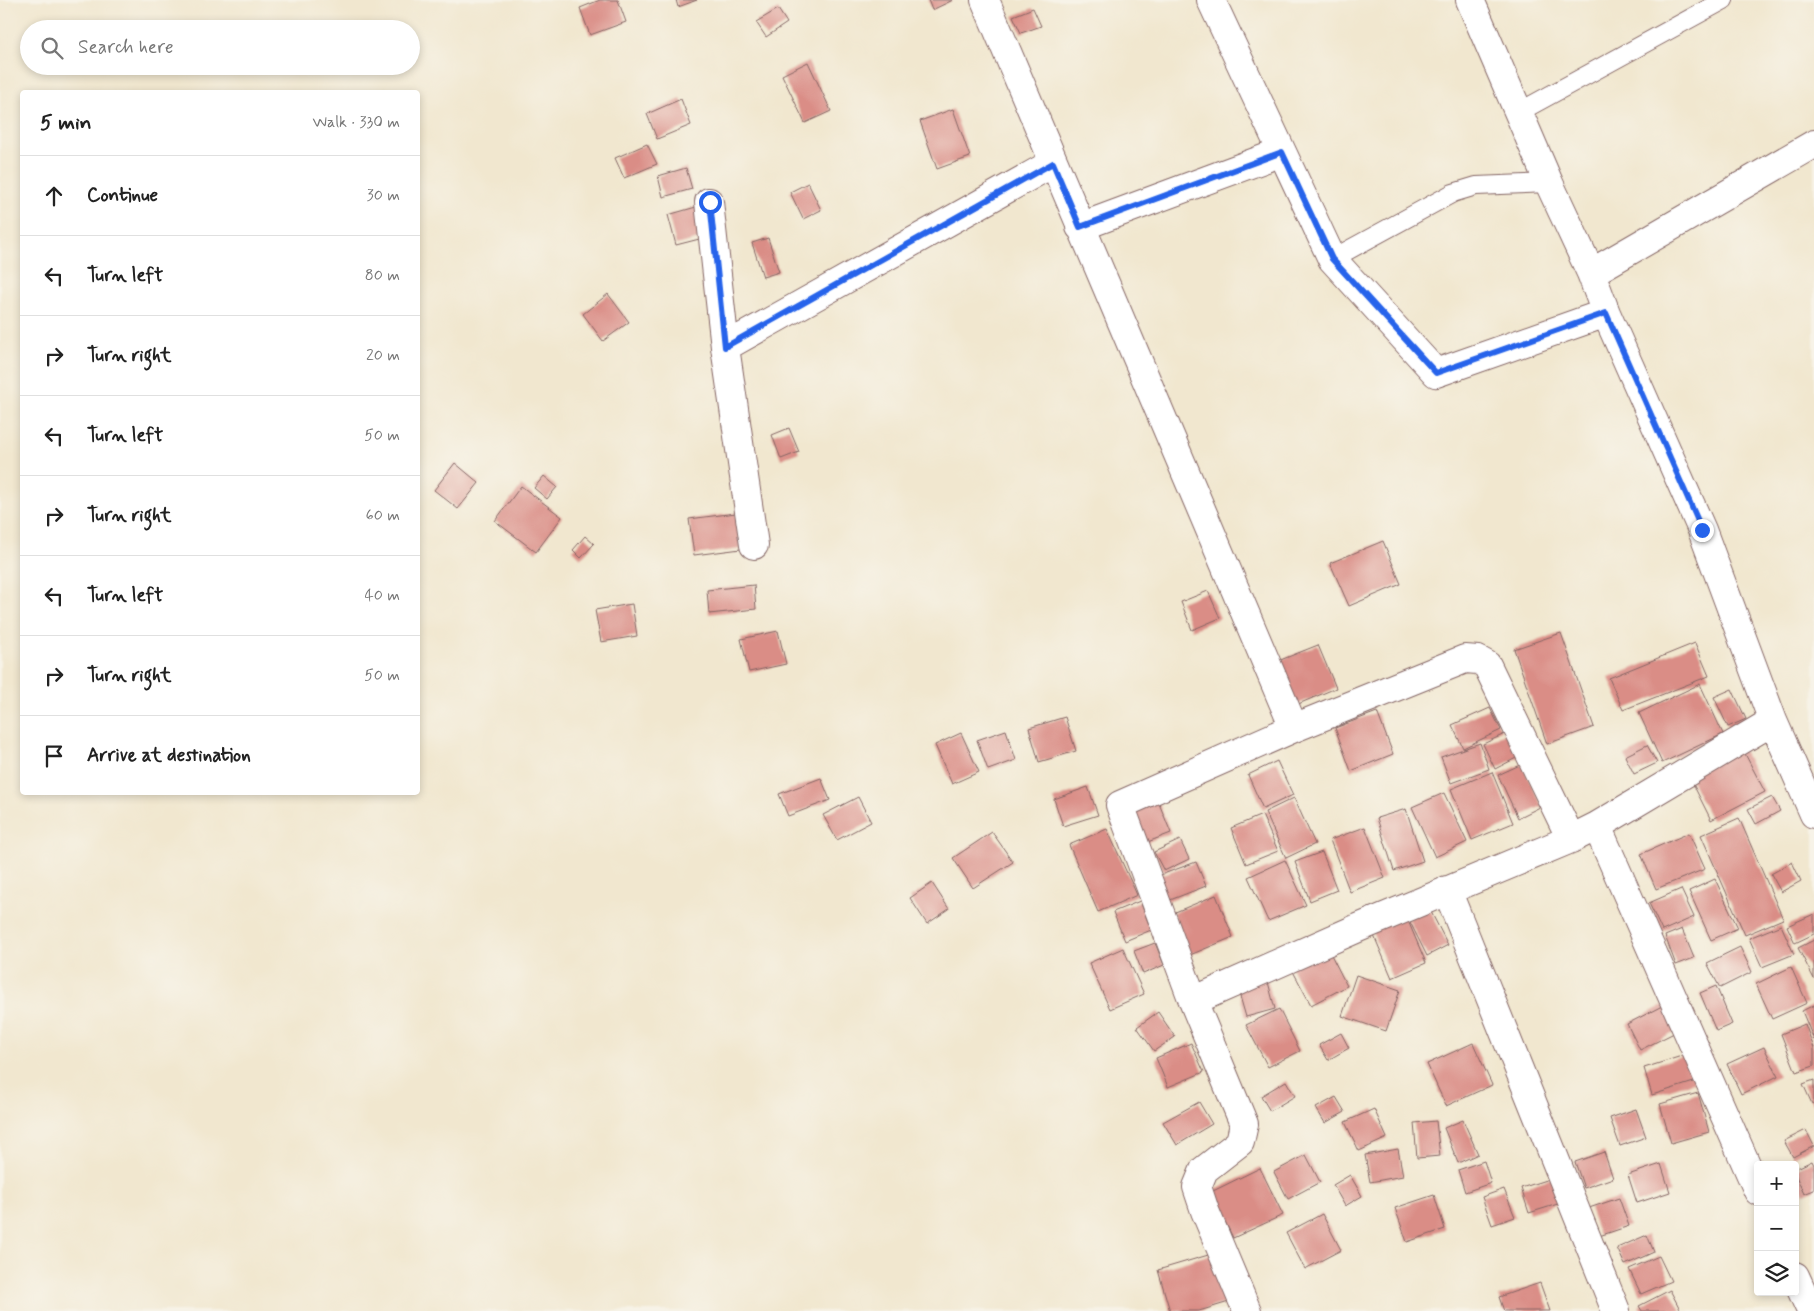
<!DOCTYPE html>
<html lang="en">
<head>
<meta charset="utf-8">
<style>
  body { margin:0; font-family:Mynerve,sans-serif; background:#f2f2f2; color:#222 }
  .controls { position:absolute; right:15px; bottom:15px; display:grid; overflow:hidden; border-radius:5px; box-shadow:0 2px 8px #0003 }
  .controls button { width:45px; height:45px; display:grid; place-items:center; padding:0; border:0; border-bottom:1px solid #e0e0e0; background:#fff; color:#222; font:25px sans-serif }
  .stop { position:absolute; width:15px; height:15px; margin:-11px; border:4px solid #2563eb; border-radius:50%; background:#fff }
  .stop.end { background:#2563eb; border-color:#fff; box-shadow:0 1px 5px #0008 }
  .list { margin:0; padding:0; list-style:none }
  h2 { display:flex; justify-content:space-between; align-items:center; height:65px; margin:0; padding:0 20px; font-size:21px }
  h2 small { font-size:16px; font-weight:400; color:#767676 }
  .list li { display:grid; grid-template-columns:32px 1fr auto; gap:15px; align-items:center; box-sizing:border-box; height:80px; padding:0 20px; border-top:1px solid #e0e0e0 }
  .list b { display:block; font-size:19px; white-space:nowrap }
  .list em { font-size:16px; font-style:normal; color:#767676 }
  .icon { flex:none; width:28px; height:28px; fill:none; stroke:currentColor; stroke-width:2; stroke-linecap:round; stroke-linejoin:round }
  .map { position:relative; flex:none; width:1814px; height:1311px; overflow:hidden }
  .search { position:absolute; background:#fff; box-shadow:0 2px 8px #0003; left:20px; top:20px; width:400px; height:55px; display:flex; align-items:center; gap:12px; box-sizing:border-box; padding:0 18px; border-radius:28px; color:#767676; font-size:19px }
  .panel { position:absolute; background:#fff; box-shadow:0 2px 8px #0003; left:20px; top:90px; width:400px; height:705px; border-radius:5px }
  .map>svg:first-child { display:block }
  .building { fill:#da8d86 }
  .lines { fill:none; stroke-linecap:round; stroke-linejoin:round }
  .service-casing { stroke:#846564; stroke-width:20 }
  .minor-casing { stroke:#846564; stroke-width:30 }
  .service { stroke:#fff; stroke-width:18 }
  .minor { stroke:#fff; stroke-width:28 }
  .route { stroke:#2563eb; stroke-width:6 }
</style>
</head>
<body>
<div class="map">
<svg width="1814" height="1311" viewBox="0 0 1814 1311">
  <rect width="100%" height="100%" fill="#f7f3e8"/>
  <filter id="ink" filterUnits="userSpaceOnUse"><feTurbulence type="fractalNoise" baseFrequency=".02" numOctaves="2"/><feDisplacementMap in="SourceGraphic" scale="10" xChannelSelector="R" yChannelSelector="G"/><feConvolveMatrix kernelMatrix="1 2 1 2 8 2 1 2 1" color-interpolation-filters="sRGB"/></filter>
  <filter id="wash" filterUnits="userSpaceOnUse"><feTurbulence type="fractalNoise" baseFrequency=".0096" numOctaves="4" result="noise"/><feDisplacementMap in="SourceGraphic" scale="20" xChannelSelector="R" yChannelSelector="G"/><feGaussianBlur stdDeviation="1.12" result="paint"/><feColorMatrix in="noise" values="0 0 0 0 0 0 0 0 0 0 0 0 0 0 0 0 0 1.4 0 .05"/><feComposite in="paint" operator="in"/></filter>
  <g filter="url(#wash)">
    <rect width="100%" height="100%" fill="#f1e7cf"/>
    <g id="blocks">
      <!-- building -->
      <path class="building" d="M600,0H618L626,22L590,35L580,8Z
        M676,0H697L678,7Z
        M928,0H953L932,10Z
        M1033,8L1041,26L1021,33L1013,16Z
        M778,9L787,23L766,37L756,22Z
        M808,62L831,111L805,123L782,75Z
        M681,99L691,125L657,139L647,114Z
        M953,109L970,157L937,169L920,121Z
        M647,144L657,164L624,178L615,158Z
        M686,168L692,189L663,197L658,176Z
        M808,183L821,210L803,219L790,192Z
        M703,205L711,236L676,245L668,215Z
        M768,238L779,272L763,277L752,243Z
        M608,294L629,322L603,341L583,314Z
        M789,428L799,452L781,459L772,435Z
        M455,463L479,483L458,509L434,490Z
        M544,476L557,487L547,499L534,488Z
        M521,486L562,517L536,552L495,521Z
        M736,513L741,549L694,555L689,519Z
        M585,536L594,544L581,558L573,550Z
        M1383,541L1401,584L1349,606L1330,563Z
        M754,585L756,609L709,614L707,590Z
        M1208,591L1220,618L1192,630L1181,602Z
        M632,604L637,636L601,642L595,610Z
        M778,631L786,664L749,672L741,639Z
        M1561,633L1594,727L1547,744L1514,649Z
        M1695,643L1709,676L1623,710L1609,678Z
        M1318,645L1336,688L1296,705L1278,661Z
        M1700,684L1723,734L1662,763L1639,713Z
        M1732,689L1746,719L1728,727L1714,697Z
        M1490,708L1501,730L1463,748L1452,725Z
        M1377,712L1393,754L1351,771L1335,728Z
        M1065,717L1076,751L1039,762L1029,728Z
        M1006,730L1016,760L988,770L977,740Z
        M1509,732L1520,756L1495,769L1483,744Z
        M961,733L979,772L952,784L935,745Z
        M1480,743L1489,769L1451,783L1441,757Z
        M1647,745L1657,763L1634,774L1625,756Z
        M1742,748L1765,792L1711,820L1689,776Z
        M1277,761L1293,795L1263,809L1248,775Z
        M1522,764L1542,806L1518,818L1498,775Z
        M1492,772L1513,823L1472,840L1451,789Z
        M821,778L830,800L788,816L779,794Z
        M1088,787L1098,815L1063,826L1054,799Z
        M1444,793L1467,842L1435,857L1412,807Z
        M1156,796L1171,833L1145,843L1130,806Z
        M858,797L871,822L837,840L823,815Z
        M1772,797L1780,811L1756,824L1748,809Z
        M1294,798L1315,844L1286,858L1265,812Z
        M1406,809L1423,861L1394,871L1377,818Z
        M1262,815L1278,851L1246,864L1231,828Z
        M1739,818L1783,919L1745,935L1701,835Z
        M1365,827L1385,878L1350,892L1330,840Z
        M1107,829L1137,895L1098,912L1069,845Z
        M992,832L1013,862L973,888L953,858Z
        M1689,833L1705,869L1656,889L1641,854Z
        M1180,840L1189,859L1164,871L1154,852Z
        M1322,852L1337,890L1310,901L1295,862Z
        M1285,860L1306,905L1268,921L1248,877Z
        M1196,862L1206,886L1165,902L1155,877Z
        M1792,862L1801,881L1781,892L1771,874Z
        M1715,879L1738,928L1711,940L1689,891Z
        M932,883L949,909L927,924L910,898Z
        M1681,889L1694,917L1662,931L1649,903Z
        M1216,895L1233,937L1190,955L1173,913Z
        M1140,901L1151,930L1125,941L1113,912Z
        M1429,908L1448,945L1427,956L1408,918Z
        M1814,914V934L1795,943L1787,926Z
        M1406,916L1426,963L1392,978L1372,931Z
        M1781,925L1794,954L1762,967L1749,938Z
        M1682,929L1694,958L1676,965L1665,936Z
        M1814,940V979L1798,948Z
        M1155,943L1164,965L1143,974L1134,951Z
        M1325,943L1347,986L1311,1005L1288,962Z
        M1740,947L1752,972L1720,988L1707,963Z
        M1123,948L1144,994L1110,1009L1089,963Z
        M1791,967L1807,1003L1772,1019L1756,984Z
        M1356,975L1400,990L1386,1031L1342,1016Z
        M1267,978L1275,1009L1246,1017L1237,986Z
        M1716,986L1732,1024L1716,1031L1700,993Z
        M1664,1005L1678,1031L1640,1050L1627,1024Z
        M1814,1005V1040L1802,1011Z
        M1279,1009L1300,1051L1268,1067L1246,1025Z
        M1158,1012L1175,1037L1154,1051L1137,1027Z
        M1805,1024L1814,1048V1066L1796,1072L1781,1034Z
        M1341,1033L1349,1048L1328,1060L1319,1045Z
        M1191,1043L1204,1072L1168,1087L1156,1058Z
        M1473,1043L1492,1085L1446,1106L1427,1064Z
        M1764,1047L1778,1076L1741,1094L1727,1064Z
        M1688,1054L1697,1081L1652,1095L1644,1068Z
        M1814,1080V1103L1812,1104L1803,1084Z
        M1286,1081L1295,1096L1270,1111L1261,1096Z
        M1698,1093L1709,1132L1671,1143L1660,1104Z
        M1336,1097L1345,1112L1325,1123L1316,1108Z
        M1199,1102L1212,1124L1177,1145L1163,1122Z
        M1374,1109L1387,1138L1359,1151L1345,1122Z
        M1636,1109L1646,1137L1620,1146L1610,1118Z
        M1463,1120L1478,1154L1458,1163L1444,1128Z
        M1436,1121L1440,1156L1417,1158L1414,1123Z
        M1806,1130L1814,1146L1793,1157L1784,1141Z
        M1398,1149L1403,1176L1370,1182L1365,1155Z
        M1604,1152L1613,1178L1584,1188L1575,1162Z
        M1306,1155L1320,1182L1288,1199L1274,1172Z
        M1484,1161L1491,1183L1465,1192L1458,1170Z
        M1812,1161L1814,1165V1190L1804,1194L1795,1174V1169Z
        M1661,1164L1670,1192L1637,1203L1628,1175Z
        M1260,1168L1283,1215L1233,1238L1211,1192Z
        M1350,1175L1362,1196L1345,1206L1333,1185Z
        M1552,1178L1561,1203L1529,1213L1521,1188Z
        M1504,1189L1515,1217L1492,1225L1482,1197Z
        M1434,1195L1445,1229L1407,1242L1395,1208Z
        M1619,1198L1629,1226L1599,1236L1589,1208Z
        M1322,1214L1341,1250L1305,1269L1286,1233Z
        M1647,1235L1654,1252L1625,1265L1617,1248Z
        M1215,1253L1229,1302L1199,1311H1170L1158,1270Z
        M1659,1256L1671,1281L1641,1294L1629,1269Z
        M1540,1283L1550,1311H1504L1499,1297Z
        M1670,1290L1681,1311H1642L1639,1306Z"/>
    </g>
  </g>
  <g filter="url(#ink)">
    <use href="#blocks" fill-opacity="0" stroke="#846564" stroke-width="1"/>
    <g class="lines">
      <defs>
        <path id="service" d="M1519,112L1724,0
          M1332,259L1453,193L1476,186L1549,183"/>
        <path id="minor" d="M985,0L1294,728L1120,805L1193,1001L1358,928L1571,839L1597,826L1773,721
          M1211,0L1332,259L1436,373L1606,313
          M1470,0L1549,183L1591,273L1606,313L1702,530L1773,721L1814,814
          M709,202L725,347L1053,163
          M1080,227L1282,152
          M1591,273L1814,144
          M725,347L754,545
          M1294,728L1465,659L1478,660L1487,665L1571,839
          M1597,826L1758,1191
          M1447,890L1616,1311
          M1193,1001L1244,1124L1240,1142L1204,1170L1197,1187L1205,1211L1247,1311
          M1795,1276L1811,1311"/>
      </defs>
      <!-- service casing -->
      <use href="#service" class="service-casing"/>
      <!-- minor casing -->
      <use href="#minor" class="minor-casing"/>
      <!-- service -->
      <use href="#service" class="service"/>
      <!-- minor -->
      <use href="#minor" class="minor"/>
    </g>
  </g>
  <g class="lines" filter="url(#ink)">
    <!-- route -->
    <path class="route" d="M710,202L725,347L1053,163L1080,227L1282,152L1332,259L1436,373L1606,313L1702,530"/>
  </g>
</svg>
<div class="controls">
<button>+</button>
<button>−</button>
<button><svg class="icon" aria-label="layers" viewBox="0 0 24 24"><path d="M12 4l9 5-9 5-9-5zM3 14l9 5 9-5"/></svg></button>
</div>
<div class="stop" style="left:710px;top:202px"></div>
<div class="stop end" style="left:1702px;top:530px"></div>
<div class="search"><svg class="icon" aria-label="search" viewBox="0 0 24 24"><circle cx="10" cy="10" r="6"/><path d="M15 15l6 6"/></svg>Search here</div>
<section class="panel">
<h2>5 min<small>Walk · 330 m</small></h2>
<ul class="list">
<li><svg class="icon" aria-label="ahead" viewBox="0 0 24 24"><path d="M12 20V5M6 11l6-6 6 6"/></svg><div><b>Continue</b></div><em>30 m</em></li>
<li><svg class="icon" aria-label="left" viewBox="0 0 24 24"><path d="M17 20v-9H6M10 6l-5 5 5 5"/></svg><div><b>Turn left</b></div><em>80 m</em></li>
<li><svg class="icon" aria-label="right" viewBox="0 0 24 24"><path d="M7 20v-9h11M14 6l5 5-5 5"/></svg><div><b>Turn right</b></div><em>20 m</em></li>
<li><svg class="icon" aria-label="left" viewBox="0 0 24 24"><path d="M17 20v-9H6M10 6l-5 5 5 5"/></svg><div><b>Turn left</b></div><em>50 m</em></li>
<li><svg class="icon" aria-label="right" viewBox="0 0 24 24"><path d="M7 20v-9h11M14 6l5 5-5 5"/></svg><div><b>Turn right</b></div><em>60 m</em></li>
<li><svg class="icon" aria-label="left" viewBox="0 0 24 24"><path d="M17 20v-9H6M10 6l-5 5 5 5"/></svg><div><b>Turn left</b></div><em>40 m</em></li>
<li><svg class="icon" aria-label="right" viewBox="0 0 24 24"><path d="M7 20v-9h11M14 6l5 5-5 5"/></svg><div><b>Turn right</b></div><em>50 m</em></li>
<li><svg class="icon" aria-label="arrive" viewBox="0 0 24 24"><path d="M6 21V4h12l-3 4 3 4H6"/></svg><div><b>Arrive at destination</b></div></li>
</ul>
</section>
</div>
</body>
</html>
